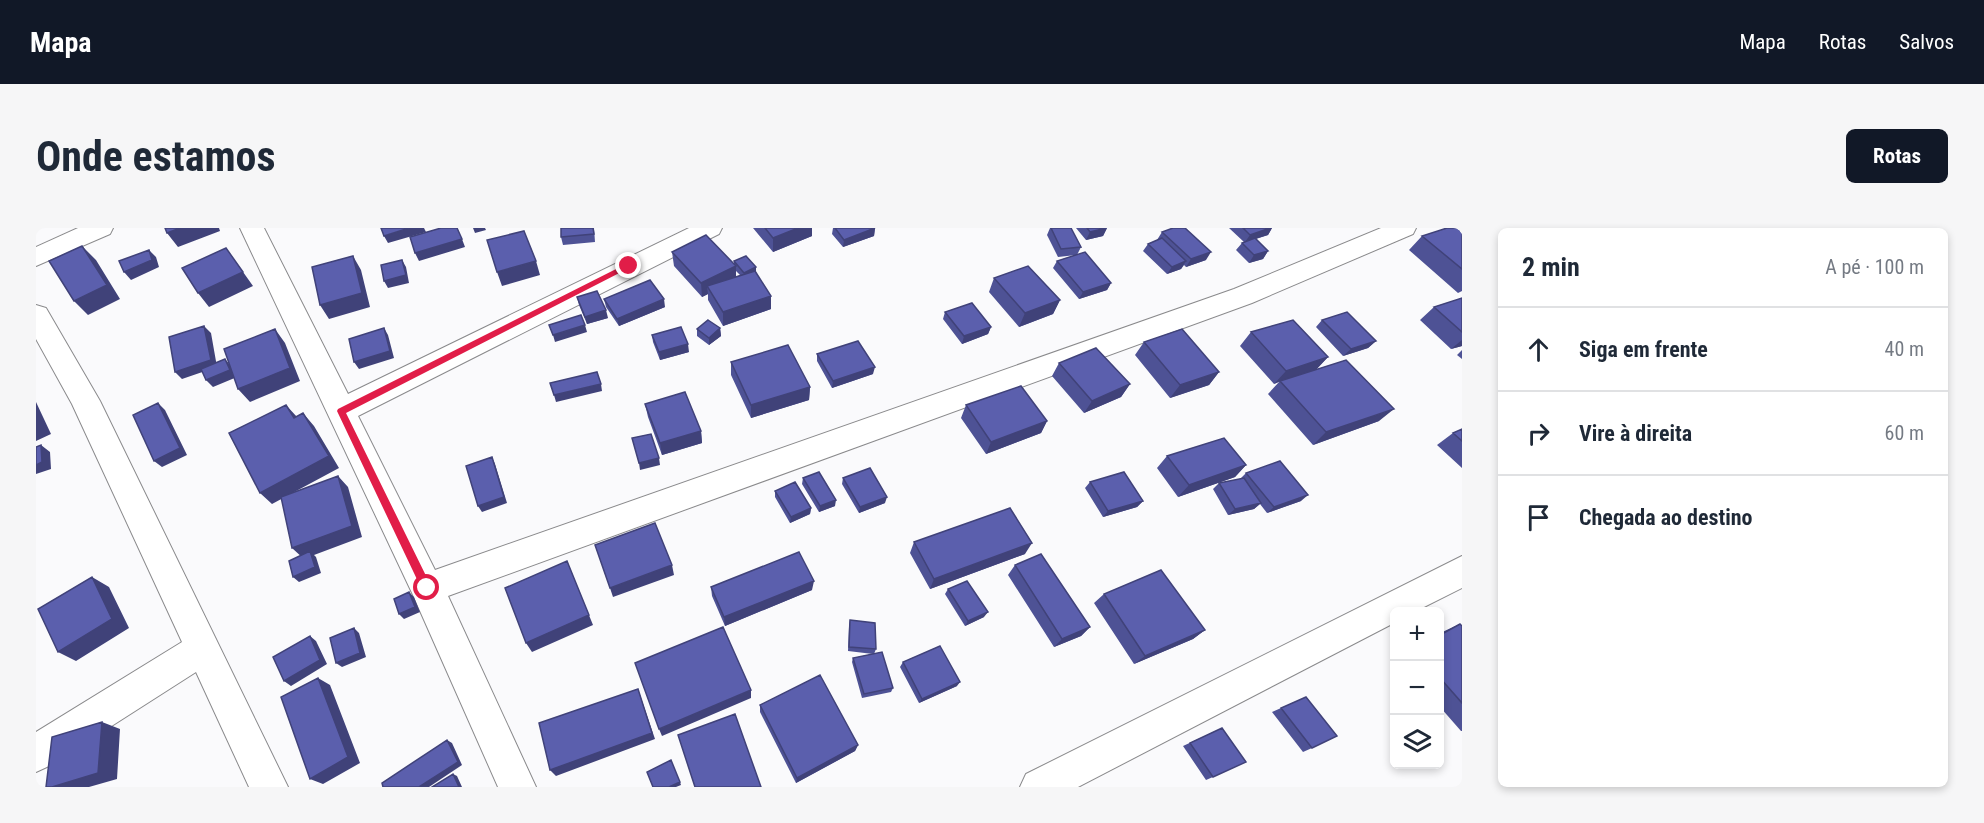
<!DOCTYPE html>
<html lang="pt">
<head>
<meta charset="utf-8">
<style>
  body { margin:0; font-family:"Roboto Condensed",sans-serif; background:#f6f6f7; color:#1f2937 }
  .controls { position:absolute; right:18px; bottom:18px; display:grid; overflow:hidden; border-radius:9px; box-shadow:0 3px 9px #0003 }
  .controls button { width:54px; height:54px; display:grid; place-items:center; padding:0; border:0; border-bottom:2px solid #e0e1e3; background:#fff; color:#1f2937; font:30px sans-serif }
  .stop { position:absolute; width:18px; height:18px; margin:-14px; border:4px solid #e11d48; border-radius:50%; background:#fff }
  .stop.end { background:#e11d48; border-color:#fff; box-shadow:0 2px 6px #0008 }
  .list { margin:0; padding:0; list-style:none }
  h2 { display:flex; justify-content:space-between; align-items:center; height:78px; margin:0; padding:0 24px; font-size:26px }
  h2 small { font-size:20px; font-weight:400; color:#747a83 }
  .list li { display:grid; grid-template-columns:39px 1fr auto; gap:18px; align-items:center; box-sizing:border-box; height:84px; padding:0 24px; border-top:2px solid #e0e1e3 }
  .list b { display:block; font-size:22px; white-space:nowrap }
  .list em { font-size:20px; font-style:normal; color:#747a83 }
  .icon { flex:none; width:33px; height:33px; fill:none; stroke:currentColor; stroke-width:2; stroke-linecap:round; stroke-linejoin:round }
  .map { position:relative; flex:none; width:1426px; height:559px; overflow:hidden; border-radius:9px }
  header { display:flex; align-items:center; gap:36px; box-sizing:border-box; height:84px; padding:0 30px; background:#111827; color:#fff }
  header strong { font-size:28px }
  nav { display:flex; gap:33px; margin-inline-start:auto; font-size:21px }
  .intro { display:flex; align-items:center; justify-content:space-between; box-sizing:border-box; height:144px; padding:0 36px }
  h1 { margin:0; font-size:42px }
  .button { padding:15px 27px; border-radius:9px; background:#111827; color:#fff; font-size:21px; font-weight:700 }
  main { display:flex; gap:36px; padding:0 36px }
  aside { flex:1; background:#fff; border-radius:9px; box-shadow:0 3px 9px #0003 }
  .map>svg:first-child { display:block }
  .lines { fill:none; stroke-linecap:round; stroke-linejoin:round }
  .minor-casing { stroke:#8a8a8c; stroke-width:2 }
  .minor { fill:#fff; fill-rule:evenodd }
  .wall { fill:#4e5295; fill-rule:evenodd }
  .shaded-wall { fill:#404279 }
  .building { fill:#5b5fad; stroke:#404279; stroke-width:1.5 }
  .route { fill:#e11d48 }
</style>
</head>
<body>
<header>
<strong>Mapa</strong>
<nav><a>Mapa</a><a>Rotas</a><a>Salvos</a></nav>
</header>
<div class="intro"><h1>Onde estamos</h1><a class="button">Rotas</a></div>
<main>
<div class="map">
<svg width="1426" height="559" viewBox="0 0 1426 559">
  <rect width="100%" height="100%" fill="#fafafc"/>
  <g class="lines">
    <defs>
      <path id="minor" d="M42,0H77L74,6L0,38V19Z
        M204,0H228L312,166L653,0H686L683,6L322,188L399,342L1198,61L1345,0H1380L1377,6L1216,75L412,368L500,559H462L377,367Z
        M0,77L10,80L64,173L252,559H213L160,444L13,538L0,544V504L146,414L36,176L0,111Z
        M1426,328V360L1380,383H1358V395L1042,559H984L990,546Z"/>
    </defs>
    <!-- minor casing -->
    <use href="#minor" class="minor-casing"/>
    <!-- minor -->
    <use href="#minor" class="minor"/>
  </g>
  <!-- wall -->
  <path class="wall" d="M558,0L559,14L527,17L525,9Z
    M717,0H776V8L737,24Z
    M797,0H839L838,8L807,19L796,6Z
    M1014,0H1035L1045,19L1041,27L1075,55L1071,62L1043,71L1017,40L1021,33L1040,27L1022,29L1011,7Z
    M1040,0H1071L1067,8L1050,12Z
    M1193,0H1236L1232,7L1220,11L1232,23L1227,31L1213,35L1200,22L1206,15L1208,14Z
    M1426,0V63L1422,65L1373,22L1386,8Z
    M1126,4L1170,32L1150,39L1148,37L1145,41L1131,46L1107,23L1112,16L1121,12Z
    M636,24L698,36V33L720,39V44L735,81L687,98L672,72V66L666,69L638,38ZM700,43L704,47L700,49Z
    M958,50L1024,72L1017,86L983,99L953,64Z
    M541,69L572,90L551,96L543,77Z
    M1426,70V118L1415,121L1384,92L1398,79Z
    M568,71L629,79L583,98L570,79Z
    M909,84L955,99L952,106L926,116L907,91Z
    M1286,92L1340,113L1332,120L1307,128L1280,99Z
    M684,100L685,108L673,117L661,108V101Z
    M1215,104L1292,129L1280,141L1343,193L1277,217L1232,166L1243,154L1238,156L1204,118Z
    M616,107L653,124L624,132L617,114Z
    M1108,114L1183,144L1173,157L1134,170L1099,127Z
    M1426,122V131L1421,127Z
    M781,126L837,146L796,160L781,133Z
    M695,134L774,159L773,172L715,190L695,147Z
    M1023,135L1094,156L1085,169L1048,185L1016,148Z
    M609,176L665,203L666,215L626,227L612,189Z
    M930,177L1011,193L1005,205L950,226L925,190Z
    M1426,201V240L1401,217L1417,205Z
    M1131,228L1210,237L1199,249L1142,269L1121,240Z
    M1210,245L1265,273L1231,285L1224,276L1218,281L1192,287L1177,261L1183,255L1204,251Z
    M767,250L799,278L783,284L766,256Z
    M807,250L849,275L823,285L806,256Z
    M1054,254L1107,273L1101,279L1067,289L1049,260Z
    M739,263L775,280L774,286L754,295L739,269Z
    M878,314L989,326L894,361L874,325Z
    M979,337L1054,399L1045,408L1018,419L972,347Z
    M675,359L776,362L689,398L676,368Z
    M912,361L948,389L929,398L909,366Z
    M1068,366L1169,402L1157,411L1098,436L1058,375Z
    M814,392L840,421L838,426L857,460L855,464L826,470L816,434L817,430L837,426L812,423L813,397Z
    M1424,396L1426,398V503H1425L1404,479V405Z
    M867,434L921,458L883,475L864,439Z
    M1270,469L1276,520L1267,524L1236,484Z
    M724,477L822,517L819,523L760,555L724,484Z
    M1186,500L1177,549L1170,552L1147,518Z"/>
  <!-- shaded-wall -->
  <path class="shaded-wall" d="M144,0H183L184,3L142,19L131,5Z
    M373,0H388L390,4L352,15L348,8Z
    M437,0H449L450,2L439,5Z
    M762,0H776V8L737,24V10Z
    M839,0L838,8L807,19L808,12Z
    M1071,0L1067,8L1050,12L1054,4Z
    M1234,0H1236L1232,7L1209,14L1214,7Z
    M426,11L429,19L383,33L379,25Z
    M46,18L60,32L84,71L52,87L38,73Z
    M190,20L217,58L173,79L162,65Z
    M113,22L120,29L123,39L95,52L88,44Z
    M1232,23L1227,31L1213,35L1218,27Z
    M1175,24L1170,32L1150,39L1155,31Z
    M317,28L325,42L334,79L293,91L284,77Z
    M366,32L370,39L373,55L352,60L348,53Z
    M500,33L504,47L466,58L461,44Z
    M1150,33L1145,41L1131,46L1136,39Z
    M700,38V52L671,58L672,66L666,69L665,55Z
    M720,39V47L708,52V45Z
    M1075,55L1071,62L1043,71L1047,64Z
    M735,68V81L687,98V84Z
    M628,71L629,79L583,98L581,91Z
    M1024,72L1017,86L983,99L989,85Z
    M570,82L572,90L551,96L549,89Z
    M549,97L551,104L519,114L517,107Z
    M168,98L175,105L181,139L146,151L139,144Z
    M955,99L952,106L926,116L928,108Z
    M348,100L352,107L358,130L323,141L318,134Z
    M684,100L685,108L673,117V110Z
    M239,101L249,115L264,153L214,174L202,161Z
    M1426,112V118L1415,121Z
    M1340,113L1332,120L1307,128L1315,121Z
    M652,116L653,124L624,132L623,124Z
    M1292,129L1280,142L1244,153L1238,156L1250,143Z
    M189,131L195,138L201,149L177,159L170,152Z
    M839,139L837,146L796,160L797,153Z
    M1183,144L1173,157L1134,170L1144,157Z
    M565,156L566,163L520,174L518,167Z
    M1094,156L1085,169L1048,185L1056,173Z
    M774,159L773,172L715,190V177Z
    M0,174L15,206L0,213Z
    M122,175L129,182L151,227L126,239L118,233Z
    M250,177L261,189L258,190Z
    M1358,181L1343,193L1277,217L1290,204Z
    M267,185L278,198L303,240L236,276L224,265Z
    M1011,193L1005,205L950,226L955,214Z
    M665,203L666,215L626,227L624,215Z
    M5,217L14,224L15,241L0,246V237Z
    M456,229L459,236L471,275L446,284L442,278Z
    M623,230L624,237L604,242L603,235Z
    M1210,237L1199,249L1142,269L1153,257Z
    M302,248L312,259L326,309L278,327L280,329L285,345L263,354L257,349L268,331L256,320Z
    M1272,267L1265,273L1231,285L1238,279Z
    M851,269L849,275L823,285L824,279Z
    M800,272L799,278L783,284L784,278Z
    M1107,273L1101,279L1067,289L1072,283Z
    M1225,275L1218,281L1192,287L1199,281Z
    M775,280L774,286L754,295L755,289Z
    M996,315L989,326L894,361L898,351Z
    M531,333L557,397L496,424L490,415Z
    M636,337L638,347L577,369L574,360Z
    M56,349L73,359L93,400L40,433L22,424Z
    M778,353L776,362L689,398L688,389Z
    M373,364L378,369L384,384L368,391L363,386Z
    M952,384L948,389L929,398L932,393Z
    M1054,399L1045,408L1018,419L1026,411Z
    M318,400L323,405L330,429L306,439L300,435Z
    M1169,402L1157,411L1098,436L1109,428Z
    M274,408L280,413L291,436L255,458L248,453Z
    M282,450L294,457L324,535L287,556L274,551Z
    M924,454L921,458L883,475L886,471Z
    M602,461L619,511L520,548L514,542Z
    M715,462V470L626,508L623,501Z
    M66,494L84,501L81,551L53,559H16Z
    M411,512L416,515L426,537L393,559H383Z
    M822,517L819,523L760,555L761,550Z
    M417,546L421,548L426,559H423Z
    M644,554L645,557L640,559H633Z"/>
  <!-- building -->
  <path class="building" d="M129,0H144L131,5Z
    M345,0H373L348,8Z
    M405,0H421L426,11L379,25L374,9Z
    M525,0H557L558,6L525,9Z
    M729,0H762L737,10Z
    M799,0H839L808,12Z
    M1015,0H1035L1045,19L1025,21Z
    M1051,0H1070L1054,4Z
    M1137,0H1149L1175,24L1155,31L1126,4Z
    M1207,0H1234L1214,7Z
    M1411,0H1426V41L1386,8Z
    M488,3L500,33L461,44L451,12Z
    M670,7L700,38L665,55L636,24Z
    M1126,10L1150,33L1136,39L1112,16Z
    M1219,10L1232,23L1218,27L1206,15Z
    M46,18L71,57L38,73L13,33Z
    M190,20L207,44L162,65L146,40Z
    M113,22L116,32L88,44L83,33Z
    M1049,24L1075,55L1047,64L1021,33Z
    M317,28L326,65L284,77L276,39Z
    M710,28L720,39L708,45L698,33Z
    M366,32L370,47L348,53L345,37Z
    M992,38L1024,72L989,85L958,50Z
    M719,43L735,68L687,84L671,58Z
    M614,52L628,71L581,91L568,71Z
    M561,63L570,82L549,89L541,69Z
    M1426,70V104L1398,79Z
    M936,75L955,99L928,108L909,84Z
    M1311,84L1340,113L1315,121L1286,92Z
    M545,87L549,97L517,107L513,97Z
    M672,92L684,100L673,110L661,101Z
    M1257,92L1292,129L1250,143L1215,104Z
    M168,98L175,132L139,144L133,109Z
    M645,99L652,116L623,124L616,107Z
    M348,100L354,123L318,134L313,111Z
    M239,101L254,140L202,161L188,121Z
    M1146,101L1183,144L1144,157L1108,114Z
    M822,113L839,139L797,153L781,126Z
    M752,117L774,159L715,177L695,134Z
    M1060,120L1094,156L1056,173L1023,135Z
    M189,131L194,142L170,152L165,141Z
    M1310,132L1358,181L1290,204L1244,153Z
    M561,144L565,156L518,167L514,155Z
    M985,158L1011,193L955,214L930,177Z
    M649,164L665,203L624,215L609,176Z
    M122,175L144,220L118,233L97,187Z
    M250,177L258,190L267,185L293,228L224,265L193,205Z
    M1426,201V213L1417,205Z
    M615,206L623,230L603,235L596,210Z
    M1188,210L1210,237L1153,257L1131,228Z
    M5,217L6,234L0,237V219Z
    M456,229L468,269L442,278L430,238Z
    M1244,233L1272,267L1238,279L1210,245Z
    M834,240L851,269L824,279L807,250Z
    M783,244L800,272L784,278L767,250Z
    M1088,244L1107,273L1072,283L1054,254Z
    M302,248L316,298L256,320L245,269Z
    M1208,250L1225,275L1199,281L1183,255Z
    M759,254L775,280L755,289L739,263Z
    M974,280L996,315L898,351L878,314Z
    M619,295L636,337L574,360L559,317Z
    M274,323L279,339L257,349L253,333Z
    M763,324L778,353L688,389L675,359Z
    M1005,326L1054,399L1026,411L979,337Z
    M531,333L553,387L490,415L469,360Z
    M1125,342L1169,402L1109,428L1068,366Z
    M56,349L76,391L22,424L2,381Z
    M931,353L952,384L932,393L912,361Z
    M373,364L379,379L363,386L358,371Z
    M814,392L839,395L840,421L813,419Z
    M1424,396L1426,398V475L1404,450V407Z
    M687,399L715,462L623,501L599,435Z
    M318,400L324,425L300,435L294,410Z
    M274,408L284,432L248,453L237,429Z
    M904,418L924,454L886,471L867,434Z
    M846,424L857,460L828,466L817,430Z
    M784,447L822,517L761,550L724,477Z
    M282,450L312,529L274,551L245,469Z
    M602,461L616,505L514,542L503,495Z
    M1270,469L1301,508L1276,520L1245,480Z
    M699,486L725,559H659L642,507Z
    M66,494L62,545L16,559H10L16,509Z
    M1186,500L1210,534L1177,549L1154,515Z
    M411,512L422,534L383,559H347L346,555Z
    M635,532L644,554L633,559H617L611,544Z
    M417,546L423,559H396Z"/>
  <!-- route -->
  <path class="route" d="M590,36L597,38L310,185L396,360L394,364H387L301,183L302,181Z"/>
</svg>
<div class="controls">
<button>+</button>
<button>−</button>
<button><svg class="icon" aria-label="layers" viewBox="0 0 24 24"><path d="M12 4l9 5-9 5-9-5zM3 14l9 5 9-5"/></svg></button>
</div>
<div class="stop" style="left:391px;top:360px"></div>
<div class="stop end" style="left:593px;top:38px"></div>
</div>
<aside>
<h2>2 min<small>A pé · 100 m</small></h2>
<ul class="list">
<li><svg class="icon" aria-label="ahead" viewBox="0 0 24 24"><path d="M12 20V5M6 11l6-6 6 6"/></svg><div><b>Siga em frente</b></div><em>40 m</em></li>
<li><svg class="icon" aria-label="right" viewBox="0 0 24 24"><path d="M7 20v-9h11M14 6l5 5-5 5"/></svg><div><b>Vire à direita</b></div><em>60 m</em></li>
<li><svg class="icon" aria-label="arrive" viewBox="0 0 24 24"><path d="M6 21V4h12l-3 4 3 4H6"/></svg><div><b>Chegada ao destino</b></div></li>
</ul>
</aside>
</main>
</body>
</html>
